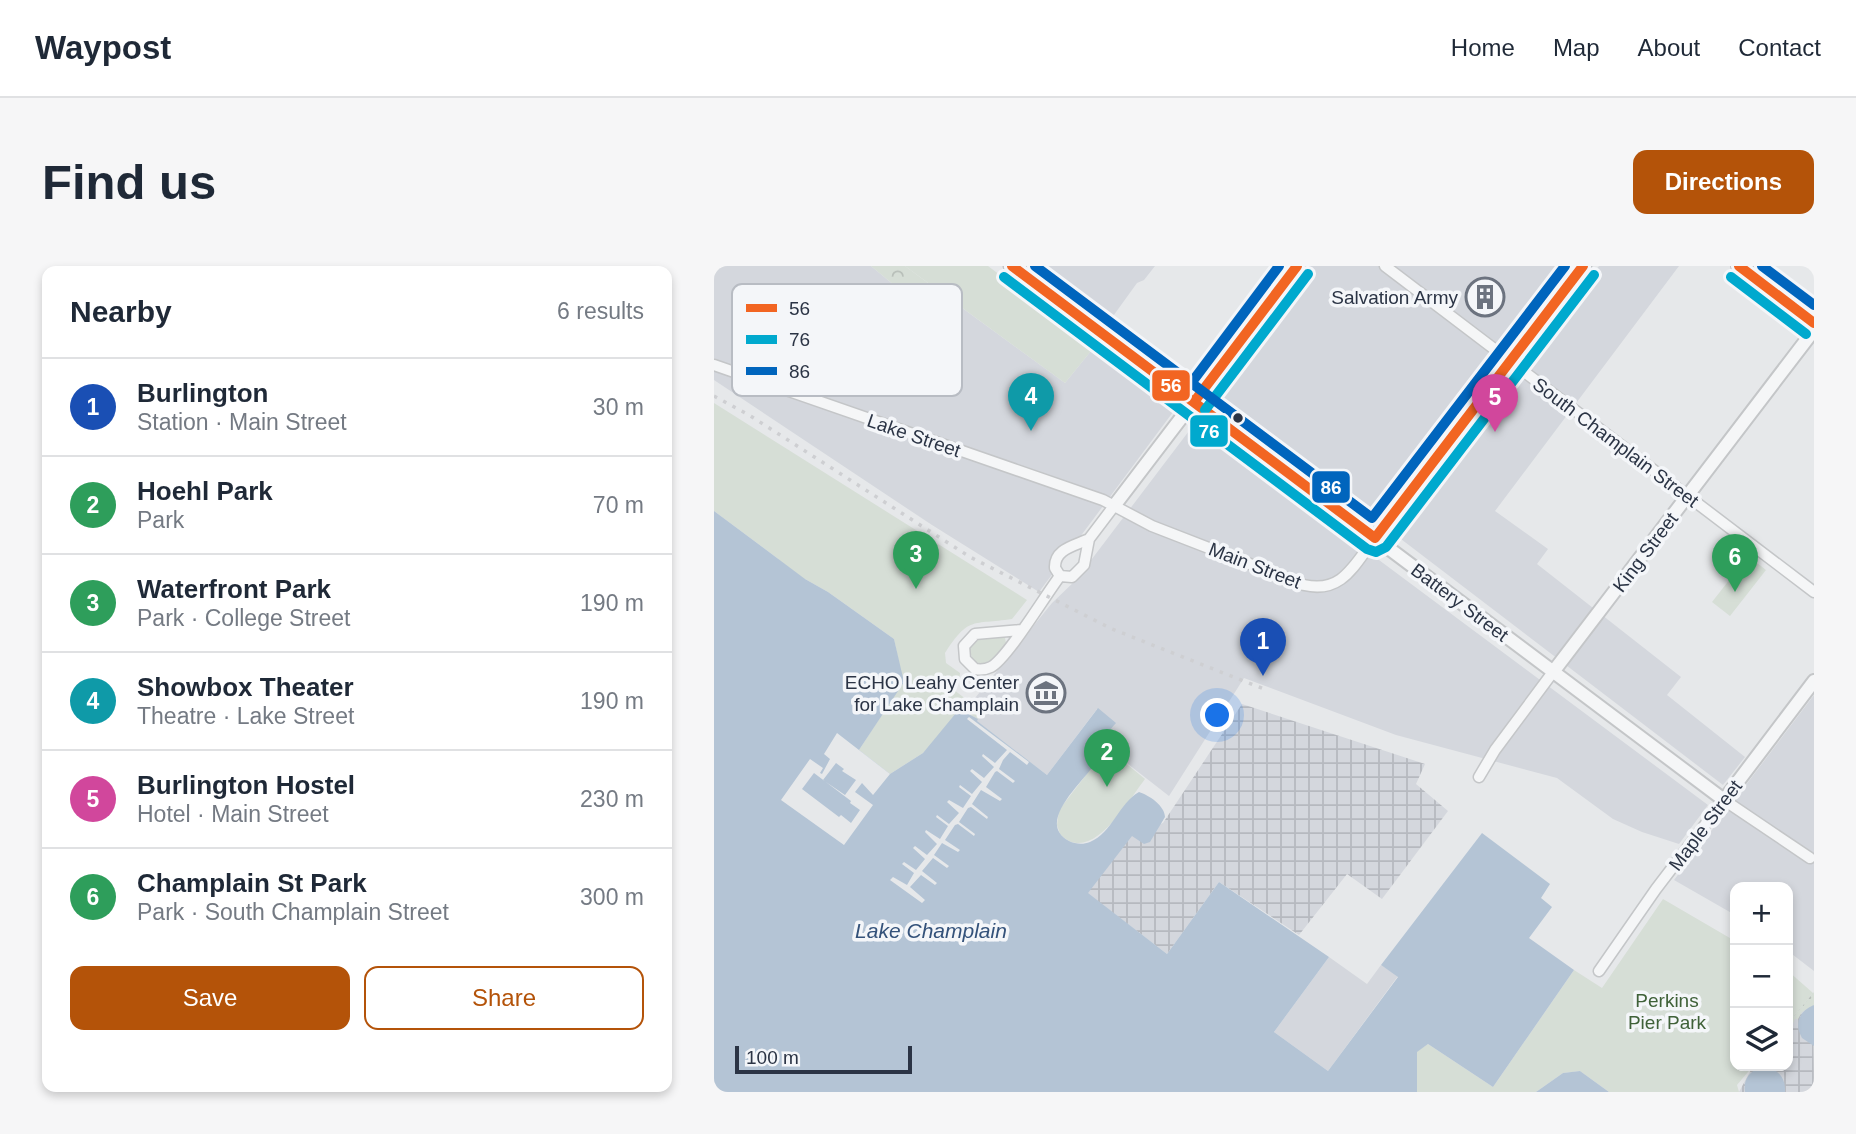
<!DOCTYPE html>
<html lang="en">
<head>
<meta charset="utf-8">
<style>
  body { margin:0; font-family:Arial,sans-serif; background:#f6f6f7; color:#1f2937 }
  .controls { position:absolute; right:21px; bottom:21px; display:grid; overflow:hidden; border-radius:14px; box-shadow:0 4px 10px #0003 }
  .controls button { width:63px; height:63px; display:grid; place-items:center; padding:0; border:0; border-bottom:2px solid #e0e1e3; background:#fff; color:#1f2937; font:35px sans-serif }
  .scale { position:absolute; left:21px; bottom:18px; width:177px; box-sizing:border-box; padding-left:7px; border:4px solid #2b3445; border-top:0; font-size:19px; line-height:24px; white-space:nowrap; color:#2b3445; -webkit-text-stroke:5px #f4f6f9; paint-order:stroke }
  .you { position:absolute; left:504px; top:450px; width:24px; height:24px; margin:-18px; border:5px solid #fff; border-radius:50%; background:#1a73e8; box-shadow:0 0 0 10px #1a73e833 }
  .badge { display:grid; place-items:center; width:46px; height:46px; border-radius:50%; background:#b45309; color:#fff; font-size:23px; font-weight:700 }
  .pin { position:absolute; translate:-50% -58px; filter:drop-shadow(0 2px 4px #0008) }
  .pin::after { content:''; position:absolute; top:37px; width:24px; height:21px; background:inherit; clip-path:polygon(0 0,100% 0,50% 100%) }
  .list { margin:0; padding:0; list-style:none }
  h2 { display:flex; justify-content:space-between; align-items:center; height:91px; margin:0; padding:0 28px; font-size:30px }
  h2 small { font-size:23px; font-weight:400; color:#747a83 }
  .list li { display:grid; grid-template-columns:46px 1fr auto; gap:21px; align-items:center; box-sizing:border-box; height:98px; padding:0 28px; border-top:2px solid #e0e1e3 }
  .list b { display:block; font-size:26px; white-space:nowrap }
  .list p { margin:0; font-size:23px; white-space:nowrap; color:#747a83 }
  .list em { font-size:23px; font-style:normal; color:#747a83 }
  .actions { display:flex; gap:14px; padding:21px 28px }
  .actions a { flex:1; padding:16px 0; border:2px solid #b45309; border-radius:14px; text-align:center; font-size:24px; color:#b45309 }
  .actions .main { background:#b45309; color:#fff }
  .icon { flex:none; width:38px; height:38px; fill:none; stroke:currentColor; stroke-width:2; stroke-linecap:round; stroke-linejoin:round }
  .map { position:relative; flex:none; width:1100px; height:826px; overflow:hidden; border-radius:14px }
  header { display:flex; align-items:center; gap:42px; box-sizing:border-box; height:98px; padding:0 35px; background:#fff; border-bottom:2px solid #e0e1e3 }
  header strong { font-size:33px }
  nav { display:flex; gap:38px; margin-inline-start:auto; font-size:24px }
  .intro { display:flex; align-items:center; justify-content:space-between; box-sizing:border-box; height:168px; padding:0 42px }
  h1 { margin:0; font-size:49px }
  .button { padding:18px 32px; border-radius:14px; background:#b45309; color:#fff; font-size:24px; font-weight:700 }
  main { display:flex; gap:42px; padding:0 42px }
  aside { flex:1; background:#fff; border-radius:14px; box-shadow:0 4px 10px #0003 }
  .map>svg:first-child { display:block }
  .built { fill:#d4d7dd }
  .industrial { fill:url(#industrial-grid) }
  .grass { fill:url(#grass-dots) }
  .forest { fill:url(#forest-crowns) }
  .park { fill:#d6ded6 }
  .water { fill:#b4c4d5 }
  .pier { fill:#e6e8ea; fill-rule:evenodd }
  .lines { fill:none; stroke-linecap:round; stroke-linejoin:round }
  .minor-casing { stroke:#c4c6c8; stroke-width:13 }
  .tertiary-casing { stroke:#c4c6c8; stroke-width:16 }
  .secondary-casing { stroke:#c4c6c8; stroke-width:18 }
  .primary-casing { stroke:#c2c5c8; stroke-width:19 }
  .minor { stroke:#f5f6f7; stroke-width:10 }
  .tertiary { stroke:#f5f6f7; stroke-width:12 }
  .secondary { stroke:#f8f8f8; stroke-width:14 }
  .primary { stroke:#f8f8f8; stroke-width:16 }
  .rail { stroke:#cecfd2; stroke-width:3.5; stroke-dasharray:3.5 7; stroke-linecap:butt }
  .bus-1-casing { stroke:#f4f6f9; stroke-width:16 }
  .bus-2-casing { stroke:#f4f6f9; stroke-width:16 }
  .bus-3-casing { stroke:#f4f6f9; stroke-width:16 }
  .bus-1 { stroke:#f26522; stroke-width:10 }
  .bus-2 { stroke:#00a9ce; stroke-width:10 }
  .bus-3 { stroke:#0065bd; stroke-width:10 }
  .bus-dot { fill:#2b3445; stroke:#f4f6f9; stroke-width:2.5 }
  .labels { text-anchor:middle; stroke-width:7; stroke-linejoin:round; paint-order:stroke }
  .poi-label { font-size:19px; fill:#2b3445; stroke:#f4f6f9; text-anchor:end }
  .street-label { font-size:19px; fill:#2b3445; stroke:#f4f6f9 }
  .park-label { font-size:19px; fill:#3f6138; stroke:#f4f6f9 }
  .water-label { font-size:21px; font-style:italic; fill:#34527a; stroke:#f4f6f9 }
  .key { fill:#f4f6f9; stroke:#b8bcc3; stroke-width:2 }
  .key-label { font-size:19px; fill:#2b3445 }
  .line-badge { stroke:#f4f6f9; stroke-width:2.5 }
  .badge-label { font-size:19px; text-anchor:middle; font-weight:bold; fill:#fff }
</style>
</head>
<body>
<header>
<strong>Waypost</strong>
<nav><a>Home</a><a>Map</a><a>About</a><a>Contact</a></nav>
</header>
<div class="intro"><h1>Find us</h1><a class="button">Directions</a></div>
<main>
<aside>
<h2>Nearby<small>6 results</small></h2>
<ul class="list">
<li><span class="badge" style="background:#1a4fb4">1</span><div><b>Burlington</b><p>Station · Main Street</p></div><em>30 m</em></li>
<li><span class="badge" style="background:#2e9e5b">2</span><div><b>Hoehl Park</b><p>Park</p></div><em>70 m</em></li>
<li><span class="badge" style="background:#2e9e5b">3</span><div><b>Waterfront Park</b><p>Park · College Street</p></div><em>190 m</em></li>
<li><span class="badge" style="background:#0f9aa8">4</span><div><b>Showbox Theater</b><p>Theatre · Lake Street</p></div><em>190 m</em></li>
<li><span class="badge" style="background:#d1479c">5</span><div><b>Burlington Hostel</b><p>Hotel · Main Street</p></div><em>230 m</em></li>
<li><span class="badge" style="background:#2e9e5b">6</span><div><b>Champlain St Park</b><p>Park · South Champlain Street</p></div><em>300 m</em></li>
</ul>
<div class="actions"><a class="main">Save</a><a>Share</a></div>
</aside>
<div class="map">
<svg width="1100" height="826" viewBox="0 0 1100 826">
  <defs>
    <pattern id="industrial-grid" width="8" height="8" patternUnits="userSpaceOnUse" patternTransform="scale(1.75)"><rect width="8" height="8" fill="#d4d7dd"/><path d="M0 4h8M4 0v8" fill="none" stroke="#b6b9bf"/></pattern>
    <pattern id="grass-dots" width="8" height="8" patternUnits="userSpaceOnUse" patternTransform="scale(1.75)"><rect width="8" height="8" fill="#d6ded6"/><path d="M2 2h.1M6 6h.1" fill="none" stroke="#b8bfb9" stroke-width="1.8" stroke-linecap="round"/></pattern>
    <pattern id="forest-crowns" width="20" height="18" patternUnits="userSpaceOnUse" patternTransform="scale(1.75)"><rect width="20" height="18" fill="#d6ded6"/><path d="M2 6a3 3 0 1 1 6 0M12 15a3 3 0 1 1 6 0" fill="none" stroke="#b8bfb9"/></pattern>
  </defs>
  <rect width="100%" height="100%" fill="#e6e8ea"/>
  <!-- built -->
  <path class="built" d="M0,0H157L186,24L225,33L229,28L351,117L381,80L462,142L325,326L218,259L0,114Z
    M324,0H441L430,14L423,17L397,53Z
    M569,0H845L657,249L481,117Z
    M885,0H965L781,245L834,283L823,298L967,411L953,429L1031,491L1009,519L683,270V267L727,207Z
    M481,157L994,539L965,578L928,566L899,553L843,512L682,469L530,412L455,530L387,477L383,443L333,509L262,455L269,446L257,437L338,337L362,314Z
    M1100,429V705L1074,685V621H1021V649L960,614Z
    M615,691L653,718L667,699L684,710L614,805L560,766Z"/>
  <!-- industrial -->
  <path class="industrial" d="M528,438L711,498L702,518L734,545L668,633L633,608L585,669L505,616L453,688L373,627L418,569L449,557Z
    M1099,727L1100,826H1025L1039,800H1074V757Z"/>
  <!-- grass -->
  <path class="grass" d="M1100,726V739L1088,746L1084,753H1081L1074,768V757Z"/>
  <!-- forest -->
  <path class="forest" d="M157,0H191L229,28L215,41L186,24Z"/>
  <!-- park -->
  <path class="park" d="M191,0H274L381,80L351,117Z
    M0,137L313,334L298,353C258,359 255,350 231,387L232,397L246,407L245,417L240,424L269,446L264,453L249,445L209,487L176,508L145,484L189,416L180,373L114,326L91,313L86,318L63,292L0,245Z
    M1034,290L1052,304L1016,350L998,336Z
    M287,370L291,372L292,377C283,388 275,403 259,395L255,382C262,370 274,372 287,370Z
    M387,477L431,513C414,535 377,601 346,568L343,559L345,544L382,496Z
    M949,633L1021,675V800H1039L1023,819L1025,826H895L866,805L849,807L822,826H703L702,786L714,778L779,821L860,704L888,722Z
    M1074,705L1099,727L1074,757Z"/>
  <!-- water -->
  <path class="water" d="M0,245L91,313L114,326L180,373L190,416L145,484L176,508L209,487L242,447L249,445L264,453L263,455L333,509L384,442L402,457C397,463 389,471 386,479C384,486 384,493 380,499C368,517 321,557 355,575C361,578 369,579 376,576C398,567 405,537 425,526C435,529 451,540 451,551L436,576L430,578L418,570L374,627L453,688L505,616L615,691L560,766L614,805L684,711L667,699L768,567L836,618L827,632L838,641L815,672L860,704L779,821L714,778L703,786V826H0Z
    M1100,739V780L1088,772C1080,758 1085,745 1100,739Z
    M1046,801C1062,801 1072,810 1071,826H1031C1029,814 1035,806 1046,801Z
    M866,805L895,826H822L849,807Z"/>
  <!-- pier -->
  <path class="pier" d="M255,451L315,496L313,499L296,486L289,494L285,503L301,515L299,517L283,505L281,506L272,521L288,533L286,535L267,524L258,538L274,551L273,553L257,541L254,542L245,556L261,568L260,570L244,558L241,559L231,574L246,584L244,586L228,577L220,589L235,600L233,602L219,592L208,605L223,617L221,619L207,609L196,621L211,634L208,637L176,614L179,611L193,619L200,607L188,598L190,596L202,604L211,593L199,582L201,580L213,589L223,578L211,566L212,564L226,573L234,560L222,551L223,549L235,558L245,547L233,536L235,534L249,542L257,530L245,521L246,519L258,528L268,516L256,505L258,503L270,512L280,501L268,490L269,488L281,497L293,484L253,453Z
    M123,467L176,508L159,529L148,517L141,526L159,539L130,579L67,534L96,493L109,502L106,507L108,508L116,493L110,488ZM122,497L130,503L128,505L142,514L131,529L109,514ZM100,507L137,535L136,537L146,544L137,557L127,549L125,551L88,523Z"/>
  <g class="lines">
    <defs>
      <path id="minor" d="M671,0L1100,326
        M0,99L389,234L438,260L590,319C628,328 640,299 661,272
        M346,310L358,311L370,299L375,273L400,240
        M346,310L341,302C340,283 360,280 375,273
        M307,364L261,368L250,380L251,393L261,403C267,404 271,404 277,401C293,393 332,328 346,310
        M765,511L781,484L839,406
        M885,705L942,623L1010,534L1096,592"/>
      <path id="tertiary" d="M400,240L583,0
        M661,272L1010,534L1100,415
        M839,406L1100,64"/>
      <path id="secondary" d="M1025,0L1100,57"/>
      <path id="primary" d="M298,0L661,272L869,0"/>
    </defs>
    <!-- minor casing -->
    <use href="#minor" class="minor-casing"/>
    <!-- tertiary casing -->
    <use href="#tertiary" class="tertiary-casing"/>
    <!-- secondary casing -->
    <use href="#secondary" class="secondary-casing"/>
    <!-- primary casing -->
    <use href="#primary" class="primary-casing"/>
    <!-- minor -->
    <use href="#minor" class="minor"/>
    <!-- tertiary -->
    <use href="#tertiary" class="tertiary"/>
    <!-- secondary -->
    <use href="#secondary" class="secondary"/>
    <!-- primary -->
    <use href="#primary" class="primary"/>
    <!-- rail -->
    <path class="rail" d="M0,130L35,149L256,291L398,363L550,423"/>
    <defs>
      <path id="bus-1" d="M298,0L661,272L869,0
        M1025,0L1100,57
        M480,136L583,0"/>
      <path id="bus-2" d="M290,11L653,283L662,286L672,281L880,9
        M1017,11L1092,68
        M491,144L594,8"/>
      <path id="bus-3" d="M321,0L658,252L851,0
        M1048,0L1100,39
        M469,128L565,0"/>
    </defs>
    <!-- bus-1 casing -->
    <use href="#bus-1" class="bus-1-casing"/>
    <!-- bus-2 casing -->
    <use href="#bus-2" class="bus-2-casing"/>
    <!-- bus-3 casing -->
    <use href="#bus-3" class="bus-3-casing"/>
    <!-- bus-1 -->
    <use href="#bus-1" class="bus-1"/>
    <!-- bus-2 -->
    <use href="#bus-2" class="bus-2"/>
    <!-- bus-3 -->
    <use href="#bus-3" class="bus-3"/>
  </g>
  <!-- icons -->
  <defs>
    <symbol id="building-ring" viewBox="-11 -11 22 22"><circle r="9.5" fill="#f4f6f9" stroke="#6c737f" stroke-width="1.5"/><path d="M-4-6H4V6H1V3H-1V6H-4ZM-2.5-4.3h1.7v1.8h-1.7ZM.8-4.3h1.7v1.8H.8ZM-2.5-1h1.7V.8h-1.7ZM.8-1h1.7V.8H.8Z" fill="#6c737f"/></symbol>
    <symbol id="museum-ring" viewBox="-11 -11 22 22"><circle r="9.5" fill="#f4f6f9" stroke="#6c737f" stroke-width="1.5"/><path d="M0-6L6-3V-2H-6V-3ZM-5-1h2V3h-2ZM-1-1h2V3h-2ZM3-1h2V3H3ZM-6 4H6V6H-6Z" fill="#6c737f"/></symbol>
  </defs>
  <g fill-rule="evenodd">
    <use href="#building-ring" x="749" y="9" width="44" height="44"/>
    <use href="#museum-ring" x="310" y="405" width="44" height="44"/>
  </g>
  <!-- markers -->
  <circle class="bus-dot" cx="524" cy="152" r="6"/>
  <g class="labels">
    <!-- poi labels -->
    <g class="poi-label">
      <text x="744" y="38">Salvation Army</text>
      <text x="305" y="423">ECHO Leahy Center<tspan x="305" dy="22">for Lake Champlain</tspan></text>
    </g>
    <!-- street labels -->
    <g class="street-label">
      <text transform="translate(200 169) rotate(19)" y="7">Lake Street</text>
      <text transform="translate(902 176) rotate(37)" y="7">South Champlain Street</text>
      <text transform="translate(931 286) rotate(-53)" y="7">King Street</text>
      <text transform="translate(541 299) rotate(21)" y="7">Main Street</text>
      <text transform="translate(746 336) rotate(37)" y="7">Battery Street</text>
      <text transform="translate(991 559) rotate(-53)" y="7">Maple Street</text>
    </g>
    <!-- park labels -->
    <g class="park-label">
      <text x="953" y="741">Perkins<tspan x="953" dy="22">Pier Park</tspan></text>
    </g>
    <!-- water labels -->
    <g class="water-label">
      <text x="217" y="672">Lake Champlain</text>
    </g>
  </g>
  <!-- legend -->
  <rect x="18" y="18" width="230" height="112" rx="10" class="key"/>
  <rect x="32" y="38" width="31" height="8" fill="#f26522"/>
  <rect x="32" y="69" width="31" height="9" fill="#00a9ce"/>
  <rect x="32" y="101" width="31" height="8" fill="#0065bd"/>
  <g class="key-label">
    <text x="75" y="49">56</text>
    <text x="75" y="80">76</text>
    <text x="75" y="112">86</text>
  </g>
  <g class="line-badge">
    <rect x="437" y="103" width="40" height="33" rx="7" fill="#f26522"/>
    <rect x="475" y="148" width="40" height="34" rx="7" fill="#00a9ce"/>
    <rect x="597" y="204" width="40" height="34" rx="7" fill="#0065bd"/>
  </g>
  <g class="badge-label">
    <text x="457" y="126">56</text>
    <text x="495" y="172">76</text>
    <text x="617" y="228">86</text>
  </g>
</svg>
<div class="controls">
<button>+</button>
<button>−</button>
<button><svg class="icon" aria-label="layers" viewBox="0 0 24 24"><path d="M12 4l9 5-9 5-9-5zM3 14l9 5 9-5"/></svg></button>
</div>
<div class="scale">100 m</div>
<div class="you"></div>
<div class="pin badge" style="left:549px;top:410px;background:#1a4fb4">1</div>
<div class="pin badge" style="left:393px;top:521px;background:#2e9e5b">2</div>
<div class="pin badge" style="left:202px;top:323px;background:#2e9e5b">3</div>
<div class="pin badge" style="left:317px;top:165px;background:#0f9aa8">4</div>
<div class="pin badge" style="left:781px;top:166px;background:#d1479c">5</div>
<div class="pin badge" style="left:1021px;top:326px;background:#2e9e5b">6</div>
</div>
</main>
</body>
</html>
